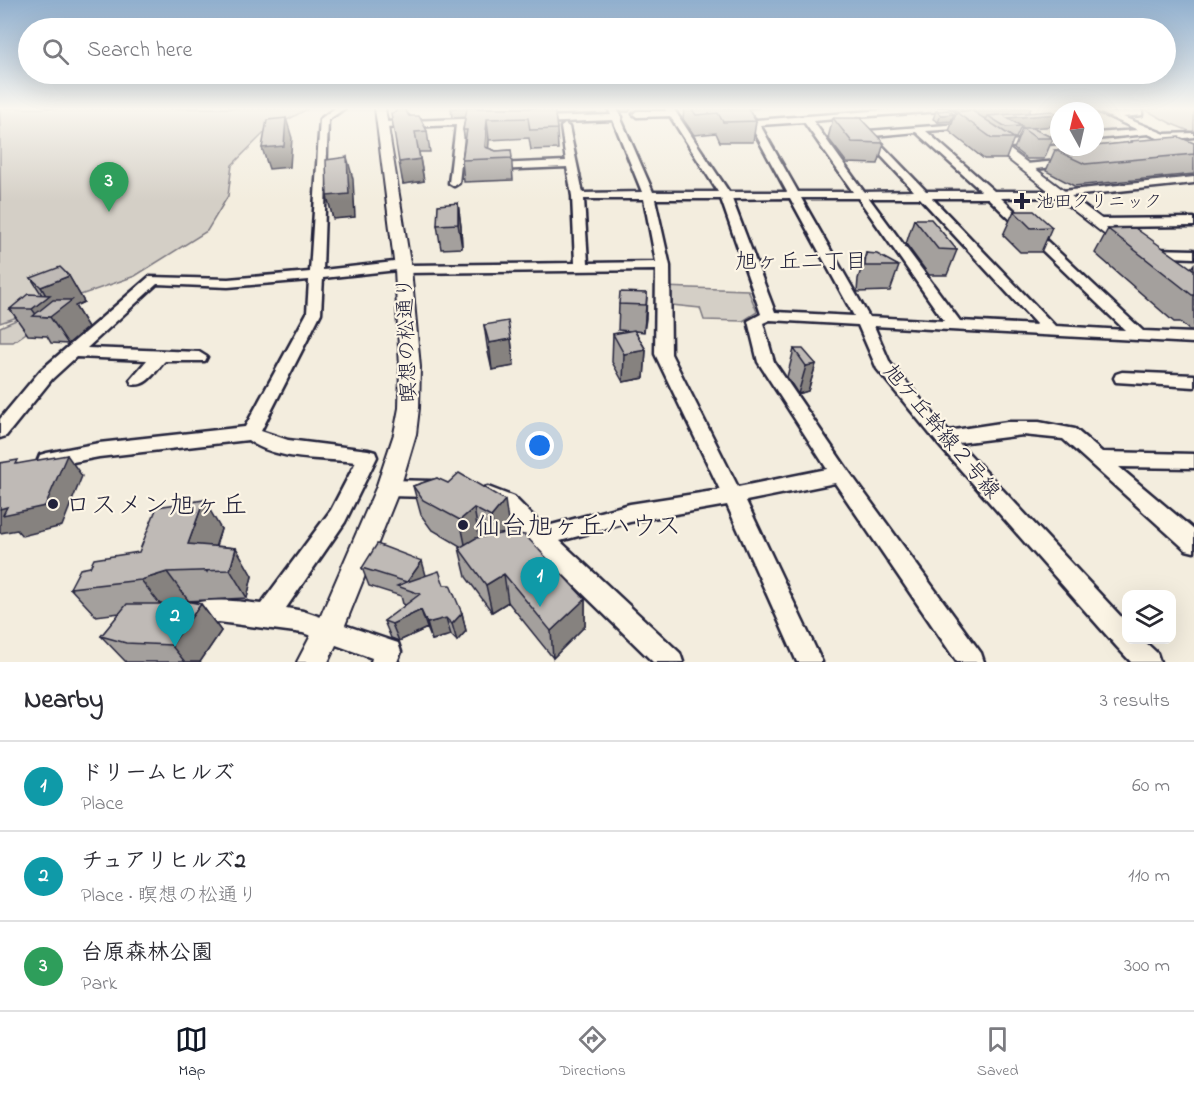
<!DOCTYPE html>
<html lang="en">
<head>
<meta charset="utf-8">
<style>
  body { margin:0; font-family:"Indie Flower","Klee One",sans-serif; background:#f2f2f3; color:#2b2b33 }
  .controls { position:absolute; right:18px; bottom:18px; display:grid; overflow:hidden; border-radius:12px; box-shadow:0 6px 24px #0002 }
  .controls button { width:54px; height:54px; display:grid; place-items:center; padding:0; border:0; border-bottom:2px solid #e1e1e2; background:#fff; color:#2b2b33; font:30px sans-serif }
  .compass { position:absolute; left:1050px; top:102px; width:54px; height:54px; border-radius:50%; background:#fff; box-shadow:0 6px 24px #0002; rotate:352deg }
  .you { position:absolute; left:540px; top:446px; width:21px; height:21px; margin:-15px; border:4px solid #fff; border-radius:50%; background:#1a73e8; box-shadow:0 0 0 9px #1a73e833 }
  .badge { display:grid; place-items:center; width:39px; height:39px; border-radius:50%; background:#111827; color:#fff; font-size:20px; font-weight:700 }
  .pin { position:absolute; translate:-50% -50px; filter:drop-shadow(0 2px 3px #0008) }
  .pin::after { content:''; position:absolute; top:32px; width:21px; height:18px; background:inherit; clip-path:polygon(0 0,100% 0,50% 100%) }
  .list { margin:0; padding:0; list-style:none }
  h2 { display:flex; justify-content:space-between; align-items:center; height:78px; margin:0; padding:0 24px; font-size:26px }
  h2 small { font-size:20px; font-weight:400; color:#7c7c81 }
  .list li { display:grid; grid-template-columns:39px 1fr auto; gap:18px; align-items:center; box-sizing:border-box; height:90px; padding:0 24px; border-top:2px solid #e1e1e2 }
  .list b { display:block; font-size:22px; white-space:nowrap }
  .list p { margin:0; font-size:20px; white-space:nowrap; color:#7c7c81 }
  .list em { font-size:20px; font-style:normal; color:#7c7c81 }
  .icon { flex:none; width:33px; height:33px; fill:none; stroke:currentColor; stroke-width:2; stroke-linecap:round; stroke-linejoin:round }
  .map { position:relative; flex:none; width:1194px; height:662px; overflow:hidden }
  .search { position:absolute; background:#fff; box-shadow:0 6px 24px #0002; left:18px; right:18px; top:18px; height:66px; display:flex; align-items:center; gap:15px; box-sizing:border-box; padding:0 21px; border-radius:33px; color:#7c7c81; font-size:22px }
  .sheet { height:348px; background:#fff }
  nav { display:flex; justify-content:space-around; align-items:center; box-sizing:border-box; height:84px; border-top:2px solid #e1e1e2; background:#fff; font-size:16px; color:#7c7c81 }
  nav a { display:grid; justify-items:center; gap:3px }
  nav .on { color:#111827 }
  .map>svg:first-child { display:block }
  .green { fill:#d4cfc6; stroke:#7b7880; stroke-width:1.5 }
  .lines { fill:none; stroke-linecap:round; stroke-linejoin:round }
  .minor-casing { stroke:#22223b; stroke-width:5 }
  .tertiary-casing { stroke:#22223b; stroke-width:4 }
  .minor { fill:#fcf5e5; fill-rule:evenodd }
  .tertiary { fill:#fcf5e5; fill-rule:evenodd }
  .wall { fill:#a4a09d; stroke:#22223b; stroke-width:1.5 }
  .shaded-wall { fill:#86827f; stroke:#22223b; stroke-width:1.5 }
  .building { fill:#bfbab6; stroke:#22223b; stroke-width:1.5 }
  .poi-dot { fill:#22223b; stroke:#fcf5e5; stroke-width:2 }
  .labels { text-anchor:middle; stroke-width:4.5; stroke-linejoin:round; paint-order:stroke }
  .far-poi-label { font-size:18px; fill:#22223b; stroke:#fcf5e5; text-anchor:start }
  .street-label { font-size:21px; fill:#22223b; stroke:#fcf5e5 }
  .neighbourhood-label { font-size:22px; fill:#22223b; stroke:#fcf5e5 }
  .near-poi-label { font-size:26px; fill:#22223b; stroke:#fcf5e5; text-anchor:start }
</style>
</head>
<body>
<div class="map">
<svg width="1194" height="662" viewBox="0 0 1194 662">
  <rect width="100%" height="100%" fill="#f3edde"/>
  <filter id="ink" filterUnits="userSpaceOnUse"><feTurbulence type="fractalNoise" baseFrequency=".0167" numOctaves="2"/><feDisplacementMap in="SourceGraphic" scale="12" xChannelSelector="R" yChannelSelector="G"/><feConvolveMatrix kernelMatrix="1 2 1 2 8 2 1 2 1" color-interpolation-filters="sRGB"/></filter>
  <g filter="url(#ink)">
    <!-- green -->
    <path class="green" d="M0,108H309L265,132L232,165L228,196L207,231L135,276L0,323Z
      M1142,108H1194V133L1172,124Z
      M662,287L748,290L757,312L743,321L704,320L700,308L662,304Z
      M32,313L51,316L13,342H0V327Z"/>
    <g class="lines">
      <defs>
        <path id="minor" d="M335,108H345L328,120L323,270L403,261L410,265L575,263L572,196L567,167L498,170L493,167L498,164L566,161L561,127L565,124L569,127L583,193L642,192L613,120L537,123L533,120L537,117L611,115L608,108H616L622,117L621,119L653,192H718L670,116L637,117L633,114L637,111H666L665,108H673L729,192H787L750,124L733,108H742L756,120L910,108H945L941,111L855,117L868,131L973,123V127L970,128L926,131L994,191H1062L1194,177V183L1062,197L1001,198L1143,331L1194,333V343L874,326L890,363L948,431L1007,422H1039L1075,429L1102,452L1194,454V468L1119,467L1194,530V552L1186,550L1063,439L1023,435L959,443L1126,622V640H1143L1157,653L1160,662H1131L1117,647L938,444L877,369L858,325L770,320L763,323L774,362L847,469L981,653L984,662H957L835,483L746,501L822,662H797L727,505L630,522L560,541L680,653L683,662H653L520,532L500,509L481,501L478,495L481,489L488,487L514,497L544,527L630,504L720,490L655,354L656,270L403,273L397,270L323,278L321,313L261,431L288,440L368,450L375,452L377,457L345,522L286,608L303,611L389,640L398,643L401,652L397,662H371L372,658L303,633L219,622L189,626L181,623L177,615L181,607C206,597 234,601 261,604L331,510L356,462C322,458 276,461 248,440L99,457L47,467L40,465L38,460L40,455L47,453L99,443L245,427L307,313L309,280L228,287L157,284L87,348L199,352L207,357L205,361H165C156,370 147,388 132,384L130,380L147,360L76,357L52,379L6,436L0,438V419L40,371L149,277L228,279L310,272L320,119ZM846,118L914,191L864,192L813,121ZM804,122L853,192H798L760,125ZM916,132L981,191H926L873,136ZM790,198L854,316L775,312L732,199ZM801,198H858L944,321L869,317ZM869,198H920L1037,325L960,321ZM932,198H988L1125,330L1055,326ZM584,199H644L656,262L588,263ZM655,199H721L761,314L748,321L758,362L827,469L738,487L671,354L670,266Z
          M1090,108H1101L1113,113L1139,110L1142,111V115L1123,117L1165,134L1194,133V137L1176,139L1194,147V153L1148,134L1095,139V133L1138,130Z
          M461,119H483L487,122L483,125H465L459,183L454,186L449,183L456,125L383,128L379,125L383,122Z
          M1059,137V143L998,148L993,145L998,142Z
          M1068,160L1072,161V165L1026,170L1021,167L1026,164Z
          M1194,218V226L1100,227L1094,223L1100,219Z
          M1152,249L1194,250V258L1148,256L1146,253Z
          M1122,372L1194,375V387L1116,382L1114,378L1116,374Z
          M388,480L432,481L439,483L442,489L439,495L432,497L388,496L381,494L378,488L381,482Z"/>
        <path id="tertiary" d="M375,108H385L411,269L420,367L419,408L416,434L400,488L343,630L328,662H297L319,620L376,488L394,434L399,408L400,367L395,269Z
          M935,108H947L988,133L1132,242L1134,245L1132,248H1122L980,137Z"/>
      </defs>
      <!-- minor casing -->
      <use href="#minor" class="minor-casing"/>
      <!-- tertiary casing -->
      <use href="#tertiary" class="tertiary-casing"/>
      <!-- minor -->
      <use href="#minor" class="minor"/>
      <!-- tertiary -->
      <use href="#tertiary" class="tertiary"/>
    </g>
    <!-- wall -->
    <path class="wall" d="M396,108H402L427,131L430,152H419L424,181L403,184Z
      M451,108H554L557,129L558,149L531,150L529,138L489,140L488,148L496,151L511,150L513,180L464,182L462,160L465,141L463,130L465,117L452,118Z
      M618,108H631L629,112H622Z
      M684,108H759L748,109L756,121L753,142H720L716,133L694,135L683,119Z
      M952,108H1031L1029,113L1053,126L1032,128L1053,138L1044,159H1027L1014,149L1022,129H1020L1016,138H1014L1006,159H984L949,131L957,111Z
      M936,111L954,114L951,121L938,122L933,119Z
      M833,118L884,143L878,164L847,163L828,138Z
      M1130,141L1194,143V174L1074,186L1046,171L1055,150L1130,143Z
      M458,203L461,227L462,248L441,249L437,225Z
      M1014,211L1052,227L1041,252H1020L1003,235Z
      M914,219L957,250L947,275H929L906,244Z
      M1108,229L1191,268L1194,264V330H1189L1180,322H1174L1095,253Z
      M866,253L899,266L890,291L857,292L858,279Z
      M69,276L84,302L75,306L88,327L68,344L51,343L47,336L28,335L10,309L42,295L31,278Z
      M647,293L644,332L635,331L646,350L644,378L623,382L612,362L613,334L630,331L618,330L619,304Z
      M484,325L511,339L514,366L492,370L488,352Z
      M794,349L816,364L808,391L798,394L787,377Z
      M437,478L509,528L505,533L585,599V626L553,658L508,602L492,612L466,577L459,548L462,547L431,529L421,515L413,486Z
      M221,529L216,546L236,548L252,576L247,598L186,601L201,604L221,631L200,662H126L101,636L120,613L96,616L70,588L90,567Z
      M362,568L426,576L444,585L462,613L466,631L457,641L451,635L432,640L427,628L399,641L391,638L384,621L406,605L403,604L401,596L369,586Z"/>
    <!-- shaded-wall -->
    <path class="shaded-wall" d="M974,108H1031L1028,114L988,116L987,118L970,120Z
      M954,114L951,121L938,122L941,115Z
      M1058,114L1053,126L1020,129L1021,126L1007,118Z
      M286,118L292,138L290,167L269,169L262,148Z
      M487,119L489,140L488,159L485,147Z
      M347,157L353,179L355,217L333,219L327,196Z
      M420,159L424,181L403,184L399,162Z
      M458,203L461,227L462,248L458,224Z
      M69,276L84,302L75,306L88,327L68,344L50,317L37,316L32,309L47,297L41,287Z
      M647,293L646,319L644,332L646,305Z
      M511,339L514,366L492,370L489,343Z
      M646,350L644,378L623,382L624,354Z
      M816,364L808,391L798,394L806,366Z
      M67,455L82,476L62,526L22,536L17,530L0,533V509Z
      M204,500L221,529L207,572L188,544Z
      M505,500L509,528L496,546L491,517Z
      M474,508L479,537L466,549L460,520Z
      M236,548L252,576L247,598L230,570Z
      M422,561L427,579L407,582Z
      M167,572L188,600L163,608L141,580Z
      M504,574L508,602L492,612L486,585Z
      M585,599V626L553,658L551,631Z
      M201,604L221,631L200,662H185L171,645Z
      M421,610L427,628L399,641L392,624Z
      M462,613L466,631L457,641L452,624Z
      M446,618L451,635L432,640L427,623Z"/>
    <!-- building -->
    <path class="building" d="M467,108H554L557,129L530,130L528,118L487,119L485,147L496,151L511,150L512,158L462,160L467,130H463Z
      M691,108H747L756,121L723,122L718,113L696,115Z
      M396,109H405L409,116H419L427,131L415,132L420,159L399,162L391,113L396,112Z
      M948,110L954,114L941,115L936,111Z
      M971,110L1014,138H992L956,112Z
      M1052,111L1058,114L1007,118L1021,126L1006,127L988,116Z
      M286,118L284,146L262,148L267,120Z
      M833,118H860L884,143L852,142Z
      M1022,128H1032L1053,138H1036Z
      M1179,137L1194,143V154L1085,164L1055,150L1083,147H1095V146L1133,142L1130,141Z
      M347,157L349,194L327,196L326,160Z
      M458,203V224L437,225L438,205Z
      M1014,211H1034L1052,227L1031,228Z
      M914,219H931L957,250L938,249Z
      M1135,228L1194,270V295H1192L1108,229Z
      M866,253L877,254L899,266H865Z
      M60,267L69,276L41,287L31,278Z
      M620,292L647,293L646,305L619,304Z
      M28,294L50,295L32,309H10Z
      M53,300H72L50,317L33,316Z
      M508,321L511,339L489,343L484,325Z
      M634,330L646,350L624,354L613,334Z
      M794,349H803L816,364L806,366Z
      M67,455L45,506L3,515L7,507L0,509V463L18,460L16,464Z
      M459,473L505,500L491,517L474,508L460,520L423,500L413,486L437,478L448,483Z
      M204,500L188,544L236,548L230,570L167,572L141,580L70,588L80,569L90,567L94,559L139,552L157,507Z
      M506,533L525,535L585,599L551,631L504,574L486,585L459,548L476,538Z
      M377,544L422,561L407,582L439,571L444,585H450L462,613L452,624L446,618L427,623L421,610L392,624L384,621L420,594L397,586L407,582L362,568Z
      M180,600L201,604L171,645L126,643L101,636L127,604H174Z"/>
  </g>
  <!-- sky -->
  <linearGradient id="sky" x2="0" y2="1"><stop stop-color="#90afce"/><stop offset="0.54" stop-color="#faf7f0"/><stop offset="1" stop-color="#faf7f0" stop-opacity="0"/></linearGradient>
  <rect width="1194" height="201" fill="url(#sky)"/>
  <!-- markers -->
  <g class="poi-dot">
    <path d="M1019 192h6v6h6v6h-6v6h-6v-6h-6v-6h6z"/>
    <circle cx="53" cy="504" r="6"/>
    <circle cx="463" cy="525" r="6"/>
  </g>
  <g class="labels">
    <!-- far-poi labels -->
    <g class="far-poi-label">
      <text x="1036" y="207">池田クリニック</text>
    </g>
    <!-- street labels -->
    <g class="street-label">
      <text transform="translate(406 340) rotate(-92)" y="7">瞑想の松通り</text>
      <text transform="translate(942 431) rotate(50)" y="7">旭ケ丘幹線２号線</text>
    </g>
    <!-- neighbourhood labels -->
    <g class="neighbourhood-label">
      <text x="801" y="268">旭ヶ丘二丁目</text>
    </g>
    <!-- near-poi labels -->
    <g class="near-poi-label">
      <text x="65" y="513">ロスメン旭ヶ丘</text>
      <text x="475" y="534">仙台旭ヶ丘ハウス</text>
    </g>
  </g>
</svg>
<div class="controls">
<button><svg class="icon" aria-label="layers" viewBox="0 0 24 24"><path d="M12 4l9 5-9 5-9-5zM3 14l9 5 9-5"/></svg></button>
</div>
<svg class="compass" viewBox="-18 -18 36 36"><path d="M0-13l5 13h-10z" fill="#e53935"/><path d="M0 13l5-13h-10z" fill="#7c7c81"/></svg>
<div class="you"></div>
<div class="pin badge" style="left:540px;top:607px;background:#0f9aa8">1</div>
<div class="pin badge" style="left:175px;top:647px;background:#0f9aa8">2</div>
<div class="pin badge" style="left:109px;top:212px;background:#2e9e5b">3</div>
<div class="search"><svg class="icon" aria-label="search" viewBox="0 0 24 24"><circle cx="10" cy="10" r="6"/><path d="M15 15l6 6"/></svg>Search here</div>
</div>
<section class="sheet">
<h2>Nearby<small>3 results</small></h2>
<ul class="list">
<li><span class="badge" style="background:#0f9aa8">1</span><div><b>ドリームヒルズ</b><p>Place</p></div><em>60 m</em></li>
<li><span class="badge" style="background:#0f9aa8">2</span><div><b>チュアリヒルズ2</b><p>Place · 瞑想の松通り</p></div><em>110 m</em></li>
<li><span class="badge" style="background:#2e9e5b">3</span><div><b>台原森林公園</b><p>Park</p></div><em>300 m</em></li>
</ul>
</section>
<nav>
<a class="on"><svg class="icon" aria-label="map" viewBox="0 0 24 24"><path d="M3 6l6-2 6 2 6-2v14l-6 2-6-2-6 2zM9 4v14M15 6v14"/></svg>Map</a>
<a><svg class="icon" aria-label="directions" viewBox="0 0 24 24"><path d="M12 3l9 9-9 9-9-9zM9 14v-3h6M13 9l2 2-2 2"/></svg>Directions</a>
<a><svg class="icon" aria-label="saved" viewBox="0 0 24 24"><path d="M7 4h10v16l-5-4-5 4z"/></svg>Saved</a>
</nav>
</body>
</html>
